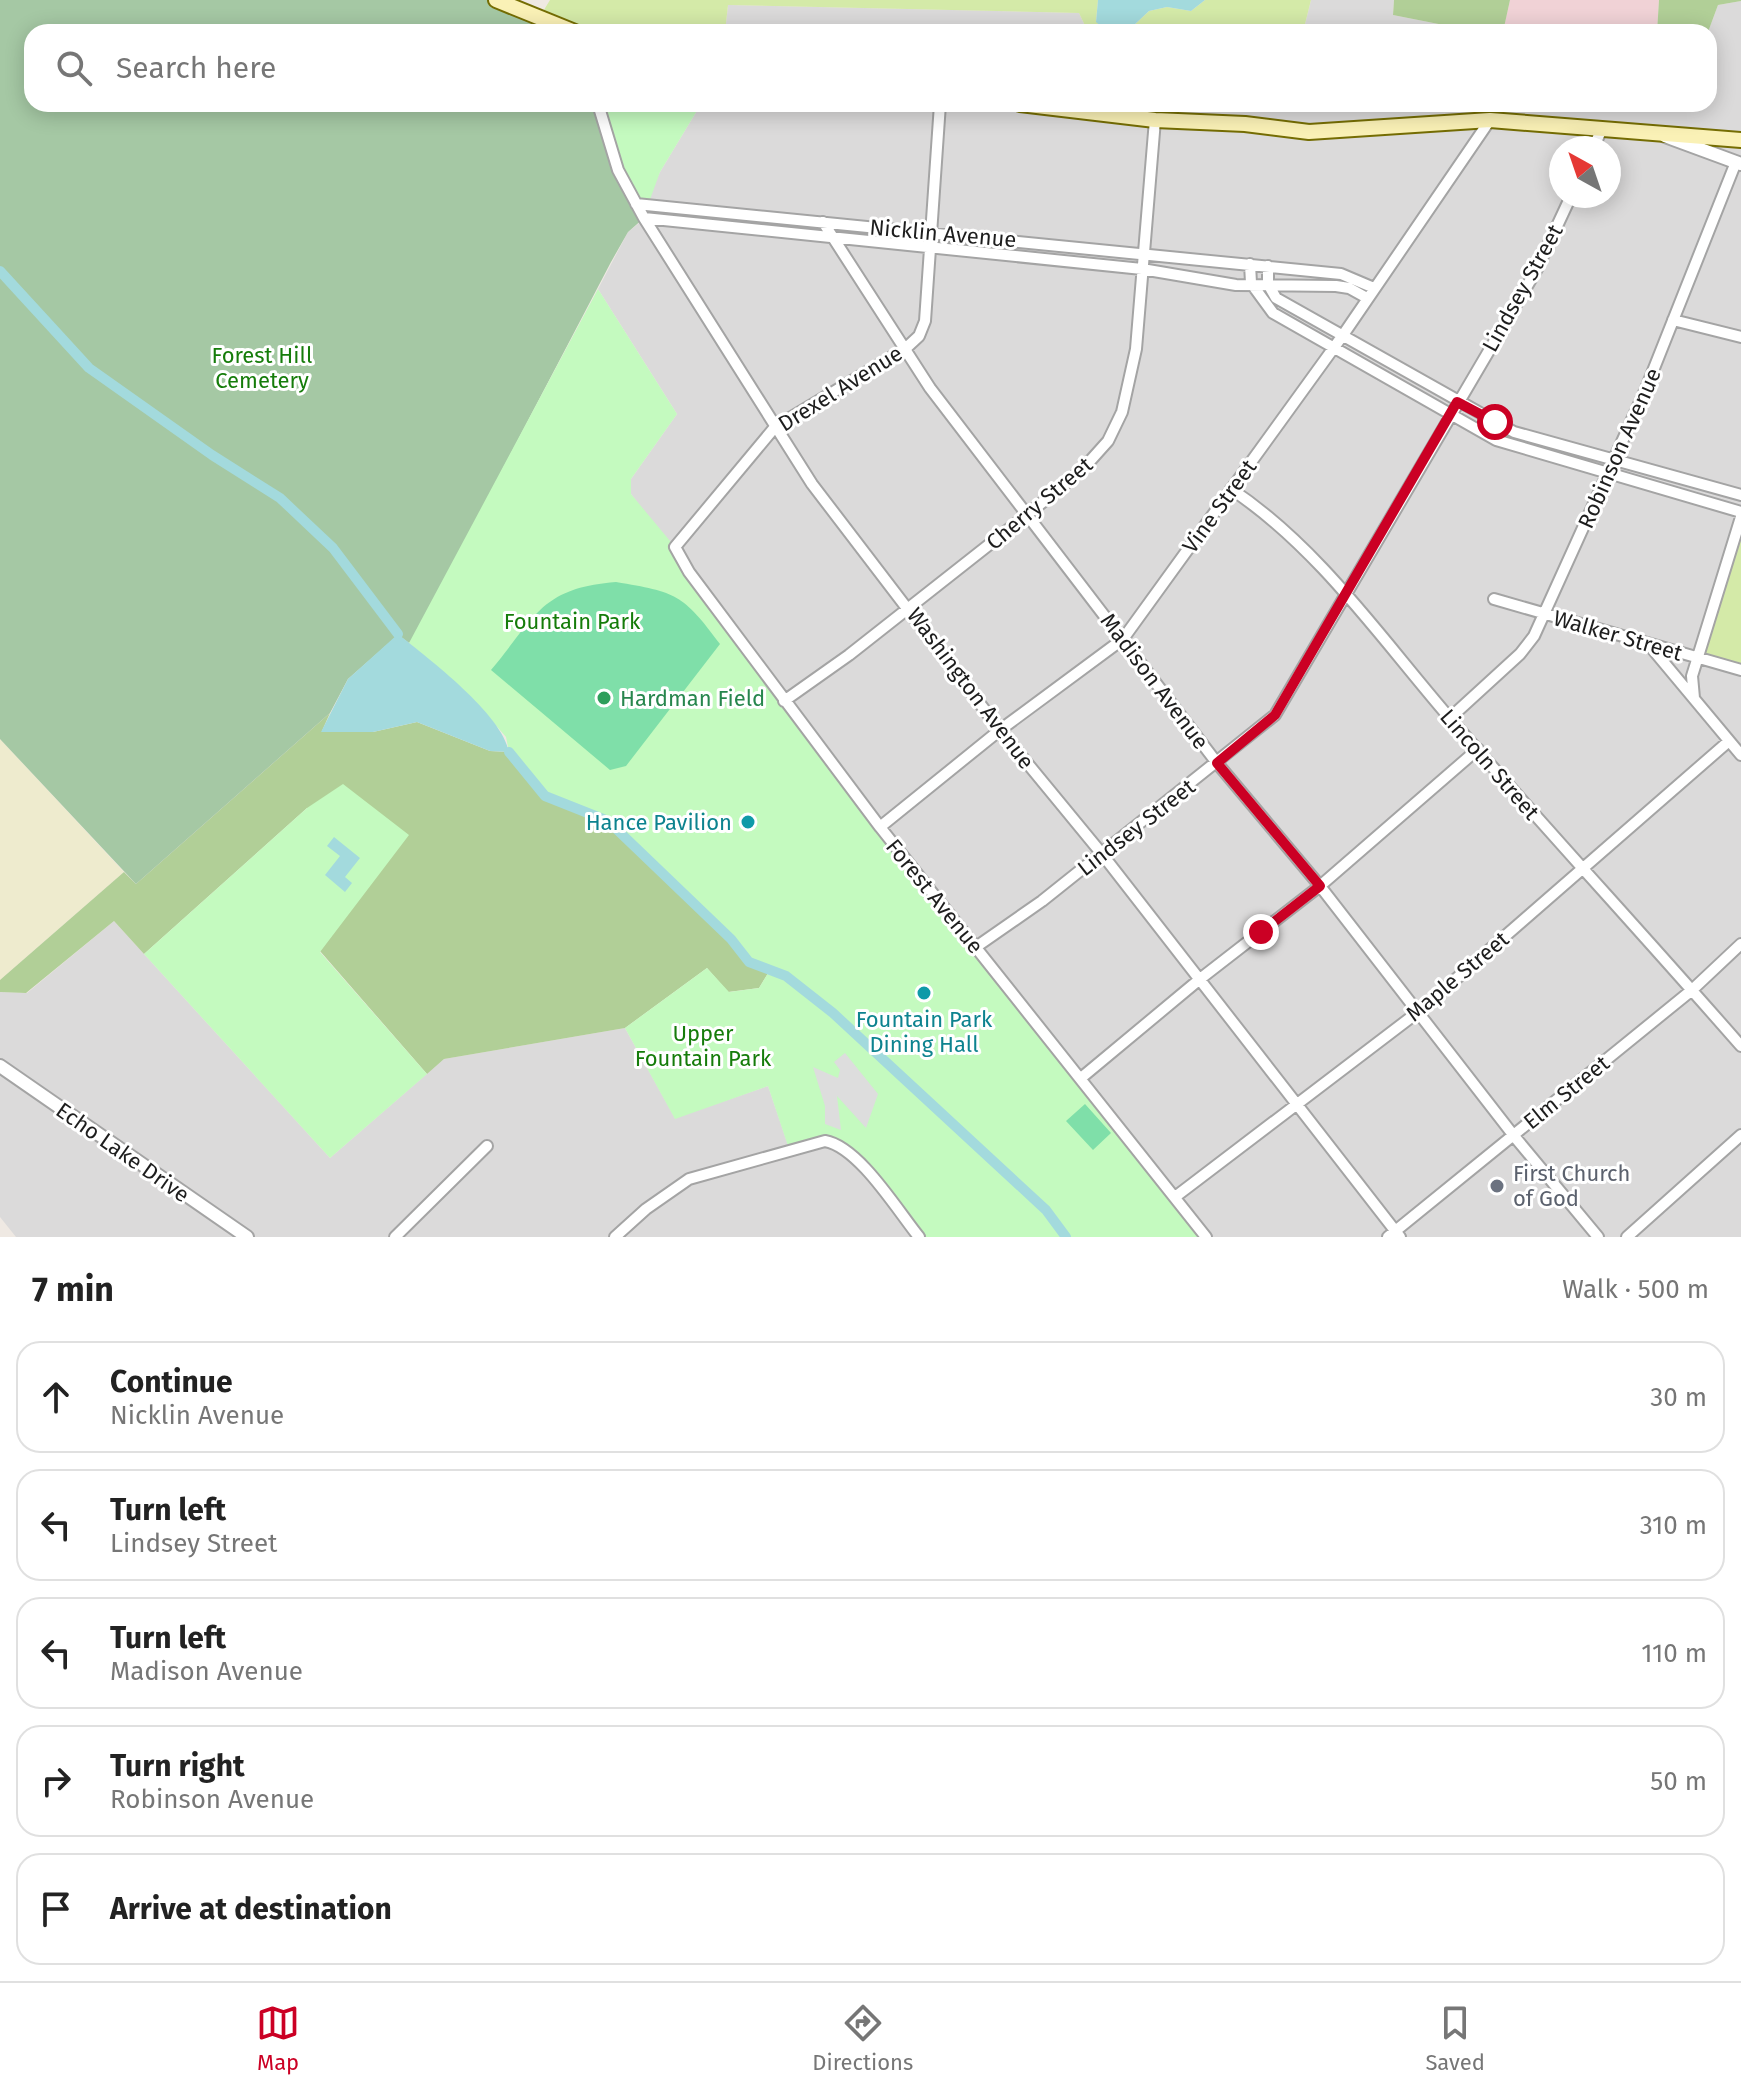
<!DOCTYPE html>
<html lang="en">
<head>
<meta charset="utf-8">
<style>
  body { margin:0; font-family:"Fira Sans",sans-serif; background:#f6f6f6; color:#222 }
  .compass { position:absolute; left:1549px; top:136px; width:72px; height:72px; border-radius:50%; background:#fff; box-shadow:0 4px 20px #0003; rotate:320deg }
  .stop { position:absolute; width:24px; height:24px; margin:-18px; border:6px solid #cb0024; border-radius:50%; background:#fff }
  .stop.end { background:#cb0024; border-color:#fff; box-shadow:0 2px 8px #0008 }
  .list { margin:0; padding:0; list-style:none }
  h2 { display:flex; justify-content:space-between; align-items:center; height:104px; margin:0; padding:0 32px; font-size:34px }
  h2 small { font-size:26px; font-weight:400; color:#767676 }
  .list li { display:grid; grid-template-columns:52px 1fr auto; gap:24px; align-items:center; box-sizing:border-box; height:112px; margin:0 16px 16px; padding:0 16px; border:2px solid #e0e0e0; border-radius:24px }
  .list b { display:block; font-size:30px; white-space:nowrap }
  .list p { margin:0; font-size:26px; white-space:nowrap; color:#767676 }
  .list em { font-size:26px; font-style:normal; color:#767676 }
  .icon { flex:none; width:44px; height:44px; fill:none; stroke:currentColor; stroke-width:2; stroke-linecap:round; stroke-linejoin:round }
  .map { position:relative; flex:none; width:1741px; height:1237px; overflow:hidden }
  .search { position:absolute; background:#fff; box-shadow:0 4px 20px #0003; left:24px; right:24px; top:24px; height:88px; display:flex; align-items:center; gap:20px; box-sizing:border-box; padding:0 28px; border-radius:24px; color:#767676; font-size:30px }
  .sheet { height:744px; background:#fff }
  nav { display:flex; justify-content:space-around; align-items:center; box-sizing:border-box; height:112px; border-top:2px solid #e0e0e0; background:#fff; font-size:22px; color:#767676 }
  nav a { display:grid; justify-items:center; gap:4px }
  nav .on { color:#cb0024 }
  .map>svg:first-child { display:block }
  .residential { fill:#dbdada; fill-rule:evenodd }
  .commercial { fill:#f0d2d6 }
  .farmland { fill:#eeebce }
  .grass { fill:#d4eaa8 }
  .forest { fill:#b1cf97 }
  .cemetery { fill:#a5c8a4 }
  .park { fill:#c4fabf }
  .pitch { fill:#7fdfa9 }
  .parking { fill:#ddd }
  .water { fill:#a3dadd }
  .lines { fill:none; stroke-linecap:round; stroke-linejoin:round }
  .canal { stroke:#a3dadd; stroke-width:10 }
  .minor-casing { stroke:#a4a4a4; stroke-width:14 }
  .tertiary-casing { stroke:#a4a4a4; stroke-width:16 }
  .secondary-casing { stroke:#756d03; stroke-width:18 }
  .minor { stroke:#fff; stroke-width:10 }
  .tertiary { stroke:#fff; stroke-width:12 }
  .secondary { stroke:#faf1b6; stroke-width:14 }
  .route { stroke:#cb0024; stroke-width:10 }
  .leisure-dot { fill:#2e9e5b; stroke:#fff; stroke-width:3 }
  .culture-dot { fill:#0f9aa8; stroke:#fff; stroke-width:3 }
  .worship-dot { fill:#6b7280; stroke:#fff; stroke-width:3 }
  .labels { text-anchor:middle; stroke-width:6; stroke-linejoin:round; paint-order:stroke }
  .street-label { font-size:22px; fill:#1d1d1d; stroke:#fff }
  .park-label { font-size:22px; fill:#157c0a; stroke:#fff }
  .leisure-label { font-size:22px; fill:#27864d; stroke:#fff; text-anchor:start }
  .culture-label { font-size:22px; fill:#0d838f; stroke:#fff; text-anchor:end }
  .worship-label { font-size:22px; fill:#5b616d; stroke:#fff; text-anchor:start }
</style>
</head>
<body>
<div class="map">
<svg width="1741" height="1237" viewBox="0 0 1741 1237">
  <rect width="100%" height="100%" fill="#efe9e3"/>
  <!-- residential -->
  <path class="residential" d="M1311,0H1394L1393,15L1479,32H1303Z
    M1741,1V1237H1206L880,827L631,494V479L677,414L598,289L628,232L644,219L636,204L649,197L660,172L701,104H1709L1708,32L1718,5ZM1561,148H1609V196H1561Z
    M728,5L1079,13L1088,32H725Z
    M114,921L330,1158L444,1059L625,1028L675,1118L768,1086L790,1151L839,1144L919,1237H16L0,1217V992L27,993Z"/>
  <!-- commercial -->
  <path class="commercial" d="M1510,0H1659L1657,32H1503Z"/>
  <!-- farmland -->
  <path class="farmland" d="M0,739L124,872L0,980Z"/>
  <!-- grass -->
  <path class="grass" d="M550,0H1098L1096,21L1103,28L1132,27L1149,11L1167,7L1191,11L1205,0H1311L1303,32H1088L1079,13L728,5L725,32H575L539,18Z
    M1741,517V670L1699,659Z"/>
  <!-- forest -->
  <path class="forest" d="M1394,0H1510L1503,32H1479L1393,15Z
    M1659,0H1741V1L1718,5L1708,32H1657Z
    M330,713L322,731L373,732L417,722L490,751L509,752L545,796L608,821L731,939L749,962L770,970L759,988L728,992L707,968L625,1028L444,1059L427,1074L320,951L408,835L307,808L144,954L114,921L26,993L0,992V980L124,872L136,884Z"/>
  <!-- cemetery -->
  <path class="cemetery" d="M0,0H496L575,32H32V104H598L644,218L628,232L611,262L413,640L409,643L398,635L348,679L330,713L136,884L0,739Z"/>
  <!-- park -->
  <path class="park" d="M598,104H701L660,172L648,205L636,204Z
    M598,289L677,414L631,479V494L675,547L784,701L1206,1237H919L839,1144L790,1152L768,1086L675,1119L625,1028L707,968L729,992L759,988L770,970L749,962L731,939L608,821L545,796L509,752L506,737L478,705L409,643Z
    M343,784L409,835L320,952L427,1074L330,1158L144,954L307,808Z"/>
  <!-- pitch -->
  <path class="pitch" d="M616,582C676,592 683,594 720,644L626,766L610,770L491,670C535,618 540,588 616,582Z
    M1085,1104L1111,1133L1093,1150L1066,1121Z"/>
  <!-- parking -->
  <path class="parking" d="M845,1053L878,1094L866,1128L837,1096L841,1130L825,1124V1106L813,1067L838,1078L840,1070L834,1062Z"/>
  <!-- water -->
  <path class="water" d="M1098,0H1205L1191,11L1167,7L1149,11L1132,27L1103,28L1096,22Z
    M398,634C429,659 502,714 509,752L490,751L417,722L373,732H321L348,679Z
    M334,837L360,858L345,877L352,883L345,892L325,875L340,856L327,846Z"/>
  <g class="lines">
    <!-- canal -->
    <path class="canal" d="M0,271L89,368L212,455L280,498L333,548L398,634
      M509,752L545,796L608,821L731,939L749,962L786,976L833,1013L1046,1210L1066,1237"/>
    <defs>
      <path id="minor" d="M598,104L618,170L644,218L812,484L1000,730L1102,854L1400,1237
        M940,104L925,321L919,336L905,349L775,427L675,547L689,572L880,827L1206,1237
        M1593,148L1601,131
        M636,204L1341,274L1374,288
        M644,218L1142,269L1236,285L1336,286L1349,288L1367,298
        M823,222L930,388L1217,763L1320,886L1514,1136L1598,1237
        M1250,264L1251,283L1273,313L1496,440L1741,512
        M1268,266V284L1276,298L1514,432L1741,495
        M1673,320L1741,337
        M1231,489C1318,547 1380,637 1448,716C1544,827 1644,935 1741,1046
        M1494,599L1741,670
        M1650,646L1741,755
        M1694,698L1692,676L1741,517
        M784,701L849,655L1028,514L1082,470L1108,441L1122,412L1136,349L1155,120
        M1450,718L1520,654L1534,636L1645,391L1736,162
        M880,827L1000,730L1123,639L1343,335L1490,120
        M976,947L1042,901L1275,715L1537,269L1571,196
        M1081,1078L1200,979L1320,886L1478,749
        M1175,1197L1418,1012L1729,741
        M395,1237L487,1146
        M615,1237L646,1209L689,1179L825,1141C859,1147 897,1210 919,1237
        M1388,1237L1692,990L1741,944
        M1627,1237L1741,1135"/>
      <path id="tertiary" d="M1665,136L1741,164
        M0,1066L247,1237"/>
      <path id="secondary" d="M496,0L575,32
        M1020,104L1155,120L1245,124L1309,132L1490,120L1741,140"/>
    </defs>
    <!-- minor casing -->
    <use href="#minor" class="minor-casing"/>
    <!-- tertiary casing -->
    <use href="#tertiary" class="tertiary-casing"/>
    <!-- secondary casing -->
    <use href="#secondary" class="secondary-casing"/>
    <!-- minor -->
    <use href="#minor" class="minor"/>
    <!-- tertiary -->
    <use href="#tertiary" class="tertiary"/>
    <!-- secondary -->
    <use href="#secondary" class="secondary"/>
  </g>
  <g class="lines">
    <!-- route -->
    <path class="route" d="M1261,932L1320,886L1217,763L1275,715L1457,402L1495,422"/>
  </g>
  <!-- markers -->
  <circle class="leisure-dot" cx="604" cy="698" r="8"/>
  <g class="culture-dot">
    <circle cx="748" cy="822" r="8"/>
    <circle cx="924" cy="993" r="8"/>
  </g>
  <circle class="worship-dot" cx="1497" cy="1186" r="8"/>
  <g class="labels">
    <!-- street labels -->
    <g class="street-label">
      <text transform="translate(943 233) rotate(5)" y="8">Nicklin Avenue</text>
      <text transform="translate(1522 288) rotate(-61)" y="8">Lindsey Street</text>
      <text transform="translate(840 388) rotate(-32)" y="8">Drexel Avenue</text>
      <text transform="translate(1619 448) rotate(-66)" y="8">Robinson Avenue</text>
      <text transform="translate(1039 503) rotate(-40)" y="8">Cherry Street</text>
      <text transform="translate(1219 506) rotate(-54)" y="8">Vine Street</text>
      <text transform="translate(1618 635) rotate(16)" y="8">Walker Street</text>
      <text transform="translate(1155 681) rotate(53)" y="8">Madison Avenue</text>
      <text transform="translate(971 688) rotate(53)" y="8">Washington Avenue</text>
      <text transform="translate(1490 764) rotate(49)" y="8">Lincoln Street</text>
      <text transform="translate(1136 827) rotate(-38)" y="8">Lindsey Street</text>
      <text transform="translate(935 896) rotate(51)" y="8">Forest Avenue</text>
      <text transform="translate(1457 976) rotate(-40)" y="8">Maple Street</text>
      <text transform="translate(1566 1092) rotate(-39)" y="8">Elm Street</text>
      <text transform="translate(123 1152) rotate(35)" y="8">Echo Lake Drive</text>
    </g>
    <!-- park labels -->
    <g class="park-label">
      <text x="262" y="363">Forest Hill<tspan x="262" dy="25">Cemetery</tspan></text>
      <text x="572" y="629">Fountain Park</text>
      <text x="703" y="1041">Upper<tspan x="703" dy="25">Fountain Park</tspan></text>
    </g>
    <!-- leisure labels -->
    <g class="leisure-label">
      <text x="620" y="706">Hardman Field</text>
    </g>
    <!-- culture labels -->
    <g class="culture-label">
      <text x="732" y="830">Hance Pavilion</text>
      <text x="924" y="1027" text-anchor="middle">Fountain Park<tspan x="924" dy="25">Dining Hall</tspan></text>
    </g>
    <!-- worship labels -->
    <g class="worship-label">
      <text x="1513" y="1181">First Church<tspan x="1513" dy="25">of God</tspan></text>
    </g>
  </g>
</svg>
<svg class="compass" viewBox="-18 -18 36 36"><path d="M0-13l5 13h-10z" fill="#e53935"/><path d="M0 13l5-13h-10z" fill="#767676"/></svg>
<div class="stop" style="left:1495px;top:422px"></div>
<div class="stop end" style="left:1261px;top:932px"></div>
<div class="search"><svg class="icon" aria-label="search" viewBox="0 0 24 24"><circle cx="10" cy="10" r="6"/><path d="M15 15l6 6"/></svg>Search here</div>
</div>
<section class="sheet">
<h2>7 min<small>Walk · 500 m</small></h2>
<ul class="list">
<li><svg class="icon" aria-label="ahead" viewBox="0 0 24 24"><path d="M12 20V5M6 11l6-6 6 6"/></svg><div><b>Continue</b><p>Nicklin Avenue</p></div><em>30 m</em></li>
<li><svg class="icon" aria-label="left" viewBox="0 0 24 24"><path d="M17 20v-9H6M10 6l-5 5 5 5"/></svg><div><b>Turn left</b><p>Lindsey Street</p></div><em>310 m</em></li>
<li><svg class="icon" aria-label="left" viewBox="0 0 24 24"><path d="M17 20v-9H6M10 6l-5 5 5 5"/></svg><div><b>Turn left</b><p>Madison Avenue</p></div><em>110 m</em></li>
<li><svg class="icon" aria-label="right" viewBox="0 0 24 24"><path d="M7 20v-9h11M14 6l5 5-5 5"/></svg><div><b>Turn right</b><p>Robinson Avenue</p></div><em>50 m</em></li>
<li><svg class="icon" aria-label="arrive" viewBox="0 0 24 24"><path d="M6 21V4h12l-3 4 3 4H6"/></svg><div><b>Arrive at destination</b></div></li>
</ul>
</section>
<nav>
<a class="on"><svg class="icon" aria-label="map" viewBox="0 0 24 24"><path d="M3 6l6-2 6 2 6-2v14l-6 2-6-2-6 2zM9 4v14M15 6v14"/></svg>Map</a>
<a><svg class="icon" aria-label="directions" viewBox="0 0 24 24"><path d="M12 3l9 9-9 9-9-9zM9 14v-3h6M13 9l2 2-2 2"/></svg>Directions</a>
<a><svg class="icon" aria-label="saved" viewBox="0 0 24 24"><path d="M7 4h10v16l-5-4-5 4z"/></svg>Saved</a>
</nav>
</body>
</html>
